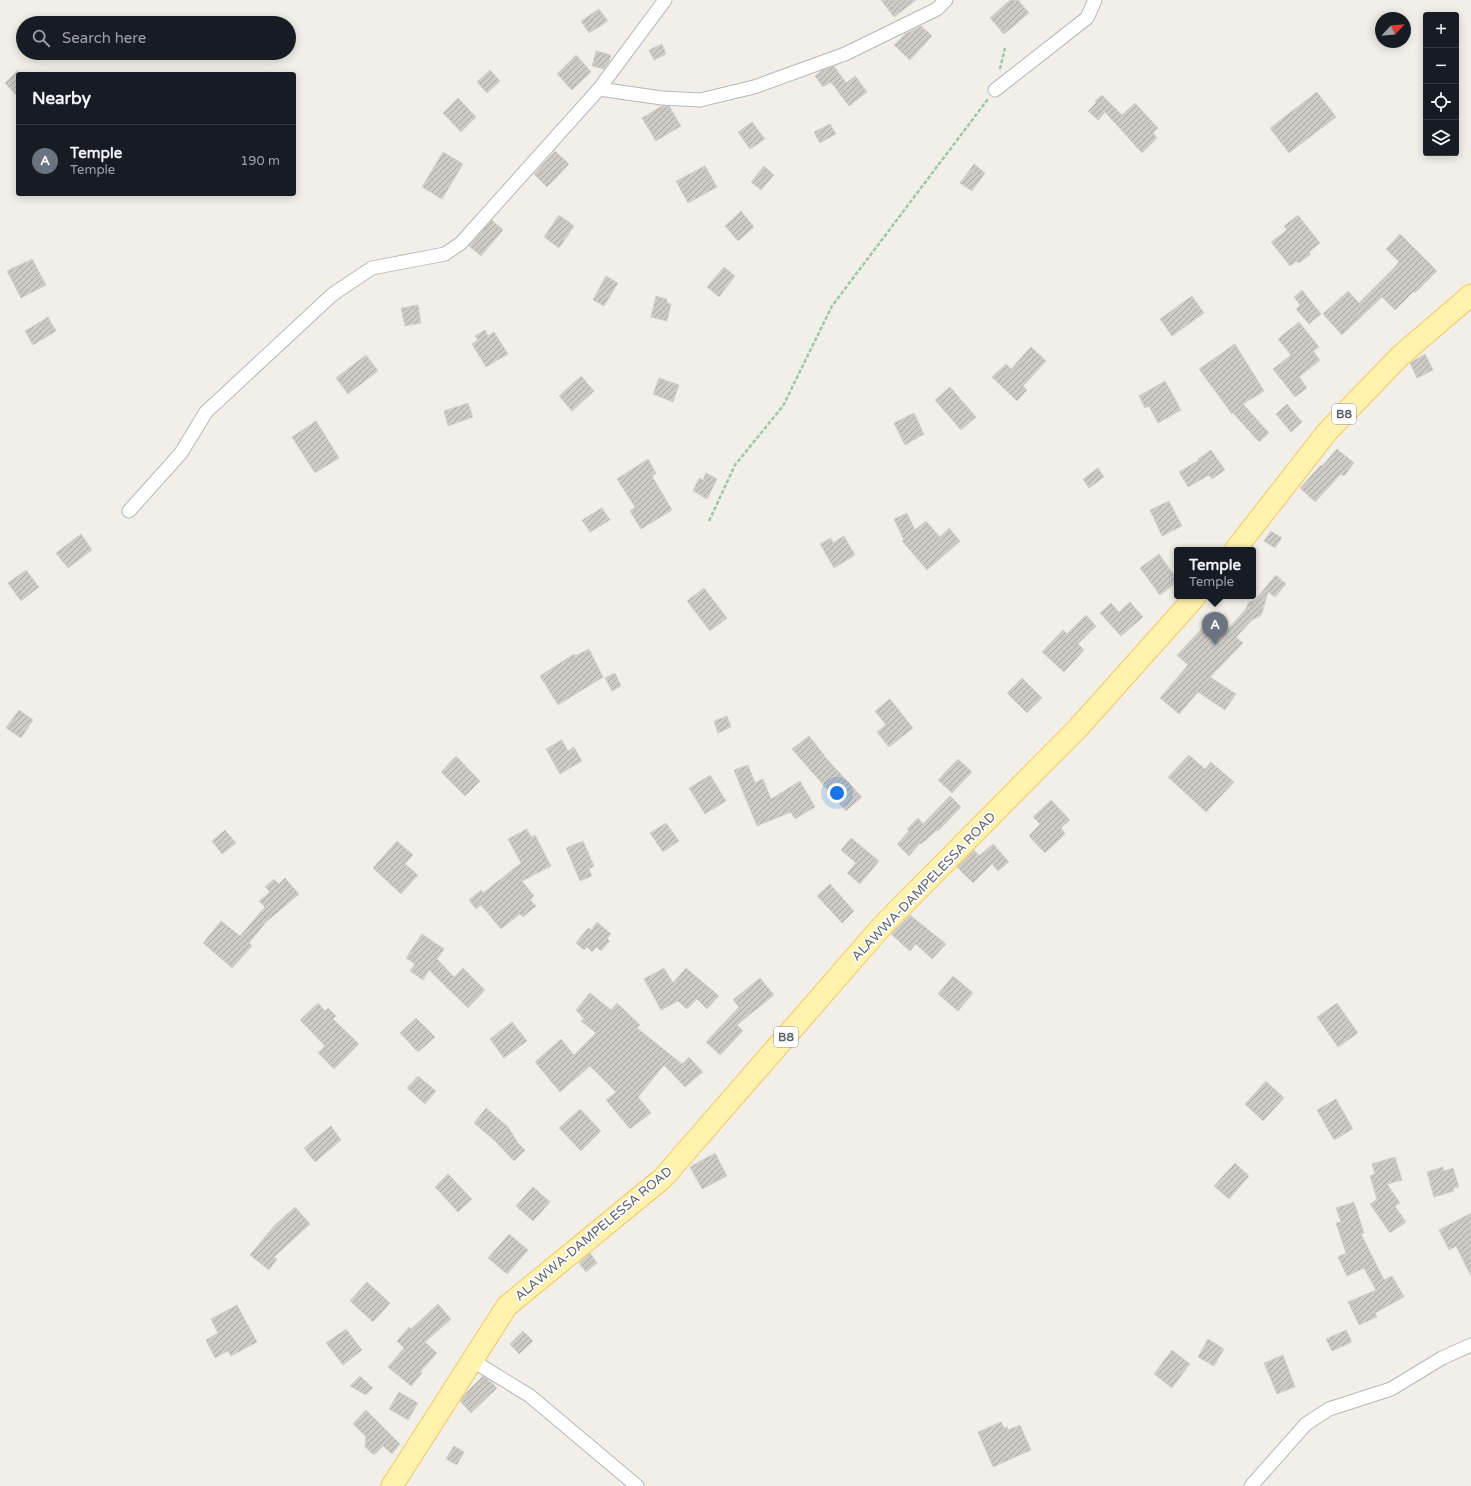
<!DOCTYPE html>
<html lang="en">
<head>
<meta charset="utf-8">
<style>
  body { margin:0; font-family:"Varela Round",sans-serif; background:#20242c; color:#f1f3f6 }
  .controls { position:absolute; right:12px; top:12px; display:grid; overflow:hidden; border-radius:4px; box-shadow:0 2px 10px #0003 }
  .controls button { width:36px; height:36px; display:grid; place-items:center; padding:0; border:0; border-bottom:1px solid #363941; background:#171b24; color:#f1f3f6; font:20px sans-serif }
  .compass { position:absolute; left:1375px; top:12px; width:36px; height:36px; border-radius:50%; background:#171b24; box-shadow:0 2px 10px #0003; rotate:64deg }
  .you { position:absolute; left:837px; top:793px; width:14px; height:14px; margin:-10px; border:3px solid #fff; border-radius:50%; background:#1a73e8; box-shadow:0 0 0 6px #1a73e833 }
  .badge { display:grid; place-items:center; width:26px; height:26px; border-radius:50%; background:#0f766e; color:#fff; font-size:13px; font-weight:700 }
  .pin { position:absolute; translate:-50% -33px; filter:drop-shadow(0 1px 2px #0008) }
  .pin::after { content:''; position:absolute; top:21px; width:14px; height:12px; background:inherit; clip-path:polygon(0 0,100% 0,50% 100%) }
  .popup { position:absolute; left:1174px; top:547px; width:82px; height:52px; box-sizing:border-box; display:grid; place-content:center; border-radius:4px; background:#171b24; filter:drop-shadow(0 1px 3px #0005); font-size:13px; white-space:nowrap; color:#9ea1a6 }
  .popup b { font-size:15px; color:#f1f3f6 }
  .popup::after { content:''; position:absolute; left:50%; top:100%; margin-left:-8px; border:8px solid transparent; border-top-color:#171b24 }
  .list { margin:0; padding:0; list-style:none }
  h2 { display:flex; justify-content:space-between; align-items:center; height:52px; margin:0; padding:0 16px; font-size:17px }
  h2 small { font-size:13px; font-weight:400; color:#9ea1a6 }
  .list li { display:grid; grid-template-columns:26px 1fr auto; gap:12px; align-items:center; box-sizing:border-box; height:72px; padding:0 16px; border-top:1px solid #363941 }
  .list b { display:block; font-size:15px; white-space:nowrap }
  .list p { margin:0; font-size:13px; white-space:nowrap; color:#9ea1a6 }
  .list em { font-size:13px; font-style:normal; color:#9ea1a6 }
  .icon { flex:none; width:22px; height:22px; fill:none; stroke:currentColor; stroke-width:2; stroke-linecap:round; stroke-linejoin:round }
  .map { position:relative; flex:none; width:1471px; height:1486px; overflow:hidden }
  .search { position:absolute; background:#171b24; box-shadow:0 2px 10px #0003; left:16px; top:16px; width:280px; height:44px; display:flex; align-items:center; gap:10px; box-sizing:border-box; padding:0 14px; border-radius:22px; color:#9ea1a6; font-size:15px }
  .panel { position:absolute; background:#171b24; box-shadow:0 2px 10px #0003; left:16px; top:72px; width:280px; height:124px; border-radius:4px }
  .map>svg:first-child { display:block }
  .building { fill:url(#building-hatch); stroke:#d6d1c6 }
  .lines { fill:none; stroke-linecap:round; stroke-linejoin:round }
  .street-casing { stroke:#b5b8bc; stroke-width:15 }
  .primary-casing { stroke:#f2c960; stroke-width:23 }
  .path { stroke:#9cc7a9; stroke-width:2.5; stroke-dasharray:4 2; stroke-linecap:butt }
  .street { stroke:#fff; stroke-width:13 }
  .primary { stroke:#fff2af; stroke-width:21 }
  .labels { text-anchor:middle; stroke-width:3.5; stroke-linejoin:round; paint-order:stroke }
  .shield { fill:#fff; stroke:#8f9295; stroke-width:1 }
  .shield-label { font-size:12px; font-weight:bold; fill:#5f6368 }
  .street-label { font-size:13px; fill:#5f6368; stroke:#fff }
</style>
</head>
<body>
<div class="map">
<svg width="1471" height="1486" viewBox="0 0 1471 1486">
  <defs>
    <pattern id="building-hatch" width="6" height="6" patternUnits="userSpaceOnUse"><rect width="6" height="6" fill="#cccac5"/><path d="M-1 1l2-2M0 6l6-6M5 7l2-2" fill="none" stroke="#a9a8a4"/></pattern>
  </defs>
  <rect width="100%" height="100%" fill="#f1efe8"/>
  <!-- building -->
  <path class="building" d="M881,0H916L894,17Z
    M1010,0H1018L1029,13L1004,34L990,18Z
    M599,9L608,21L589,33L581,21Z
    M921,26L932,36L910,60L894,45L905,34Z
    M662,44L666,54L654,60L649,50Z
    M596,51L611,55L609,62L604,69L592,66Z
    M576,55L591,72L572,90L557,74Z
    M834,66L846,83L855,76L867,92L849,106L831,82L823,87L815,76L821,71Z
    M18,70V97L5,83Z
    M490,70L500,81L487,93L477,82Z
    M1317,92L1336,117L1289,153L1270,128Z
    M1102,95L1122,115L1135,103L1158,128L1153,133L1157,138L1142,153L1105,112L1098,120L1088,111L1096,103L1095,101Z
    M458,98L476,117L461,132L443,113Z
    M662,106H669L681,126L656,141L642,118Z
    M752,122L765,139L750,149L738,132Z
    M830,124L836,134L820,143L814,132Z
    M555,151L569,164L547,187L534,174Z
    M443,152L463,164L442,199L422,187Z
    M974,164L985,173L972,191L960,183Z
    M705,166L717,187L688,203L676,181Z
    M764,166L774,175L761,190L751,182Z
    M741,211L754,227L738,241L725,226Z
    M559,215L574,226L559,248L544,237Z
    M1298,215L1320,243L1309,252L1311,254L1299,263L1297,261L1290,266L1271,242L1287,230L1284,226Z
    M492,220L503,230L481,256L469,246Z
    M1400,234L1437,271L1415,293L1414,291L1395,310L1382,297L1342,335L1323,314L1348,291L1359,303L1392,270L1399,262L1386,249Z
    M32,259L46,285L21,298L7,271Z
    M724,267L735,276L719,297L707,287Z
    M606,276L618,283L604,306L593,300Z
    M1302,290L1321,314L1309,324L1296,309L1300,305L1294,297Z
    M656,296L667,299V303L671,304L667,321L651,317Z
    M1192,296L1204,313L1172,336L1160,319Z
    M418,305L421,323L405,326L401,308Z
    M48,317L56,331L33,345L25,331Z
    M1299,322L1319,347L1313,351L1320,360L1299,377L1307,388L1295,397L1273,369L1291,355L1278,339Z
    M485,330L488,336L494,332L508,354L486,367L472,344L478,340L475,336Z
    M1235,344L1264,391L1243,404L1269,433L1259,442L1233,413L1232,414L1199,369Z
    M1031,347L1046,361L1023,386L1027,390L1017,401L992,377L1006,364L1011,369Z
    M1425,354L1433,370L1417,378L1410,363Z
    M366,355L378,371L348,394L336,378Z
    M581,376L594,391L572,411L559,396Z
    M659,378L679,385L673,402L653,394Z
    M1165,381L1181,410L1158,423L1149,406L1145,408L1139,396Z
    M950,387L976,417L961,430L935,400Z
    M468,403L473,417L448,426L444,411Z
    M1287,404L1302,422L1291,432L1276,414Z
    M914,413L924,434L905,445L894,423Z
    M316,421L339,458L315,473L292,437Z
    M1337,449L1354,463L1344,476L1341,474L1315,502L1300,488L1321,465L1322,466Z
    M1211,450L1225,470L1212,479L1209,475L1188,487L1179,472L1199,460L1198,459Z
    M648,459L656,473L652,476L672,510L641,529L630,511L635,507L617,479Z
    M1098,468L1104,477L1089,488L1083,479Z
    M706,473L717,479L707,499L693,491L699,478L703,480Z
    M1169,501L1182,526L1162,536L1150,510Z
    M602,508L610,520L590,532L582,520Z
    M907,513L915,530L926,521L940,537L949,528L960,541L927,570L902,541L904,540L894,519Z
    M1271,531L1282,538L1275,548L1264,541Z
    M81,534L92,550L68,568L56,553Z
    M844,536L855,555L834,568L820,544L831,538L833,543Z
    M1159,554L1177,579V582L1160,595L1140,568Z
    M26,570L39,587L21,601L8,583Z
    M1276,575L1286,584L1275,597L1268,592L1262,613L1260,616L1252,620L1236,637L1243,643L1210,677L1236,694L1225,710L1198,692L1179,714L1160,698L1188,665L1177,655L1207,623L1214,630L1222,623L1228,629L1245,610L1249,602L1255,600Z
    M704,588L727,618L710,631L687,601Z
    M1130,602L1143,617L1121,636L1100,613L1111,603L1119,612Z
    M1086,615L1096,626L1078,644L1084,650L1064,672L1042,652L1063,630L1067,634Z
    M589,649L603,677L558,705L540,676L574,654L575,656Z
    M615,673L621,686L612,691L605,678Z
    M1022,678L1042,698L1027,713L1007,693Z
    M890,699L913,728L889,747L877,732L886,725L875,711Z
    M19,710L33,720L21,738L6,728Z
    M727,716L731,727L718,733L714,721Z
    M809,736L824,755V756L862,797L846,811L792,749Z
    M562,740L568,751L574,747L582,761L560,774L546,749Z
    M1189,755L1205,769L1211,762L1234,782L1206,812L1168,777Z
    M456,756L480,781L465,796L441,772Z
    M958,759L972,772L952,793L938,780Z
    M748,765L755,783L763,779L771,799L800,781L815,807L795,819L791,812L757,826L734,770Z
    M710,775L726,801L705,814L689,788Z
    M950,796L961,807L938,831L937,830L921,844L920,843L909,856L897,844L909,831L907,829L918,818L923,824Z
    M1051,800L1070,820L1061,828L1065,834L1045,853L1029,836L1040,824L1033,817Z
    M666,823L679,841L663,852L650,833Z
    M527,829L531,837L535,835L551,866L522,881L534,896L530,900L536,906L523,917L520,914L501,929L481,905L476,909L469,900L481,890L483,893L521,863L508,839Z
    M225,830L236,843L222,854L212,841Z
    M851,838L879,861L860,884L847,873L856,863L841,850Z
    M397,841L413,855L405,864L418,875L401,894L373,868Z
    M583,841L594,866L589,869L592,876L580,881L566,848Z
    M993,844L1009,862L998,871L992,864L973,883L957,867L974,850L979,856Z
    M285,878L299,894L266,922L249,943L252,946L232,968L203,943L221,921L240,936L265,907L259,901L270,892L265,887L274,879L279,884Z
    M830,884L854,911L842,923L817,896Z
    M910,915L946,944L932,959L916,944L910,951L891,934Z
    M597,922L611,934L607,938L610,941L601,951L596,947L592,952L587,947L584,950L576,943L588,928L591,930Z
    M422,934L444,949L437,959L454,977L463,968L485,990L468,1008L429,970L423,980L410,971L415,964L406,958Z
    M664,968L673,983L686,968L719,996L707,1009L697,999L687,1009L678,1001L661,1010L644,979Z
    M953,976L973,993L958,1011L938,994Z
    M760,978L774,995L737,1025L743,1031L720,1055L706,1042L739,1007L733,1000Z
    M590,993L611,1010L617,1003L640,1025L637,1028L682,1064L689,1057L703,1072L685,1087L664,1065L638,1097L651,1113L630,1129L606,1100L616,1092L590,1066L560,1092L535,1062L561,1039L574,1055L596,1033L581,1021L584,1019L576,1010Z
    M318,1003L325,1011L328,1008L336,1016L333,1019L359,1044L334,1069L318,1053L325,1046L300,1020Z
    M1337,1003L1358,1033L1338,1047L1317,1017Z
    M416,1018L435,1037L418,1052L400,1033Z
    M512,1022L527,1041L504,1058L490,1039Z
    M418,1076L436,1091L425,1104L407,1088Z
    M1266,1081L1284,1098L1263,1121L1245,1104Z
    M1336,1099L1353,1129L1334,1140L1317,1110Z
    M486,1108L508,1127L518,1143L525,1150L514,1161L494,1140L474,1123Z
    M580,1109L601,1131L581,1151L559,1128Z
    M331,1126L341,1140L315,1162L304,1148Z
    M715,1153L727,1176L702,1189L690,1167Z
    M1395,1157L1402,1180L1387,1184L1400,1203L1395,1206L1406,1222L1390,1233L1370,1204L1377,1199L1370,1176L1375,1174L1372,1164Z
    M1235,1163L1249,1176L1229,1199L1214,1186Z
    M1443,1167L1444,1171L1453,1168L1459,1187L1453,1188L1454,1191L1434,1197L1427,1172Z
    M448,1174L472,1199L458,1212L435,1187Z
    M533,1187L550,1202L533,1221L516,1206Z
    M1354,1202L1364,1233L1361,1234L1384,1280L1392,1276L1404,1297L1375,1313L1377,1317L1359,1325L1348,1302L1376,1290L1364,1268L1347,1276L1338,1257L1346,1253L1336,1223L1341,1222L1336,1208Z
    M295,1207L310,1224L274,1257L277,1259L269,1270L250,1255L274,1226Z
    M1471,1213V1276L1456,1246L1449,1250L1439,1230Z
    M509,1234L528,1250L507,1274L488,1258Z
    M590,1253L597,1263L586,1272L579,1263Z
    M367,1282L390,1303L373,1322L350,1301Z
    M438,1304L451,1319L425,1342L437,1353L420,1372L422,1373L411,1386L388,1367L404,1348L397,1341L409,1327L411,1329Z
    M237,1305L257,1342L231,1356L228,1351L215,1358L206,1340L218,1333L211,1319Z
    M346,1329L362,1350L343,1365L326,1343Z
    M1346,1330L1352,1342L1332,1351L1326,1339Z
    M523,1331L533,1341L519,1354L510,1344Z
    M1208,1339L1224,1349L1214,1366L1198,1357Z
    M1172,1350L1190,1364L1172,1388L1154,1374Z
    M1283,1355L1295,1387L1277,1394L1264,1363Z
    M360,1376L373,1388L366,1395L350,1386Z
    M483,1376L491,1382L497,1388L471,1413L460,1401L467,1392Z
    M399,1392L418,1403L408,1420L389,1409Z
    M366,1410L400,1444L392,1454L383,1446L374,1455L365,1447L366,1437L353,1424Z
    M1001,1422L1004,1428L1007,1427L1008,1430L1020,1425L1031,1450L993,1467L978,1432Z
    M454,1446L464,1452L457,1465L446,1459Z"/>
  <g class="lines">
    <defs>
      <path id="street" d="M599,89L662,98L700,100L754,87L845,54L937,9L946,0
        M995,90L1087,18L1095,0
        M129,511L181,453L206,412L333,294L372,268L445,254L461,243L599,89L665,0
        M473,1361L530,1396L637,1486
        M1251,1486L1306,1424L1329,1409L1391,1389L1442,1358L1471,1345"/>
      <path id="primary" d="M1235,550L1327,432L1400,356L1471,295
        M392,1486L507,1306L663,1178L883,925L1078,728L1196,596"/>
    </defs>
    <!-- street casing -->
    <use href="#street" class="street-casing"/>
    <!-- primary casing -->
    <use href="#primary" class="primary-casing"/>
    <!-- path -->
    <path class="path" d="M1000,69L1005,48
      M709,521L735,465L783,406L832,306L988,99"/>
    <!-- street -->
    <use href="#street" class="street"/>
    <!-- primary -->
    <use href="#primary" class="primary"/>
  </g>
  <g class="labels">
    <!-- shield labels -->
    <g class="shield">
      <rect x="1332" y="404" width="24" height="20" rx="3"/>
      <rect x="774" y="1027" width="24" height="20" rx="3"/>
    </g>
    <g class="shield-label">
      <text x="1344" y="418">B8</text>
      <text x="786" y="1041">B8</text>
    </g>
    <!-- street labels -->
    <g class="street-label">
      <text transform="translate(923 886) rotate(-46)" y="5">ALAWWA-DAMPELESSA ROAD</text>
      <text transform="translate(593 1233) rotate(-40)" y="5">ALAWWA-DAMPELESSA ROAD</text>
    </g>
  </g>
</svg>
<div class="controls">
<button>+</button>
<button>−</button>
<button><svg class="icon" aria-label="locate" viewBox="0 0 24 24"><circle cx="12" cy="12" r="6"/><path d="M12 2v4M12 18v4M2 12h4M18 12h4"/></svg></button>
<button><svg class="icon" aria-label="layers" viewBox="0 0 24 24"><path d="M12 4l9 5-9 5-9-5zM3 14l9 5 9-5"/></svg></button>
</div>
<svg class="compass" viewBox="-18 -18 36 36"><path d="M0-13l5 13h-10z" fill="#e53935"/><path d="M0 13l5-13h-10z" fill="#9ea1a6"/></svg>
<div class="you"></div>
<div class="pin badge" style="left:1215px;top:645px;background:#6b7280">A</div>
<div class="popup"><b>Temple</b>Temple</div>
<div class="search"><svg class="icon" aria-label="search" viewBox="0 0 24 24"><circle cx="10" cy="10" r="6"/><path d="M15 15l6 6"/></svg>Search here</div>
<section class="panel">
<h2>Nearby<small></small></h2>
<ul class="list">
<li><span class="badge" style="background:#6b7280">A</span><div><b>Temple</b><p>Temple</p></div><em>190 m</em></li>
</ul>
</section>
</div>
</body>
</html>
